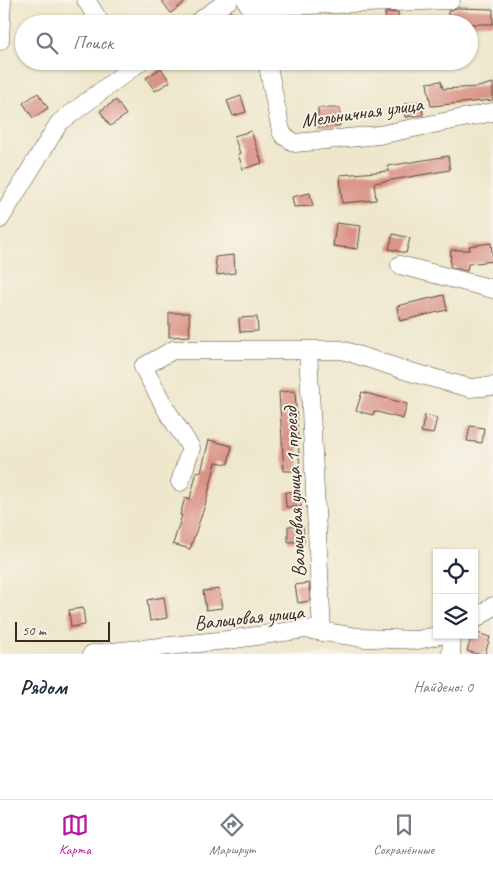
<!DOCTYPE html>
<html lang="ru">
<head>
<meta charset="utf-8">
<style>
  body { margin:0; font-family:Caveat,sans-serif; background:#f6f6f7; color:#1f2937 }
  .controls { position:absolute; right:15px; bottom:15px; display:grid; overflow:hidden; border-radius:0px; box-shadow:0 1px 4px #0004 }
  .controls button { width:45px; height:45px; display:grid; place-items:center; padding:0; border:0; border-bottom:1px solid #e0e1e3; background:#fff; color:#1f2937; font:25px sans-serif }
  .scale { position:absolute; left:15px; bottom:12px; width:95px; box-sizing:border-box; padding-left:5px; border:2px solid #3b2a1e; border-top:0; font-size:14px; line-height:18px; white-space:nowrap; color:#3b2a1e; -webkit-text-stroke:4px #f7f3e8; paint-order:stroke }
  .list { margin:0; padding:0; list-style:none }
  h2 { display:flex; justify-content:space-between; align-items:center; height:65px; margin:0; padding:0 20px; font-size:21px }
  h2 small { font-size:16px; font-weight:400; color:#747a83 }
  .icon { flex:none; width:28px; height:28px; fill:none; stroke:currentColor; stroke-width:2; stroke-linecap:round; stroke-linejoin:round }
  .map { position:relative; flex:none; width:493px; height:654px; overflow:hidden }
  .search { position:absolute; background:#fff; box-shadow:0 1px 4px #0004; left:15px; right:15px; top:15px; height:55px; display:flex; align-items:center; gap:12px; box-sizing:border-box; padding:0 18px; border-radius:28px; color:#747a83; font-size:19px }
  .sheet { height:145px; background:#fff }
  nav { display:flex; justify-content:space-around; align-items:center; box-sizing:border-box; height:70px; border-top:1px solid #e0e1e3; background:#fff; font-size:14px; color:#747a83 }
  nav a { display:grid; justify-items:center; gap:2px }
  nav .on { color:#b5179e }
  .map>svg:first-child { display:block }
  .building { fill:#da9387 }
  .lines { fill:none; stroke-linecap:round; stroke-linejoin:round }
  .minor-casing { stroke:#564638; stroke-width:19 }
  .minor { stroke:#fff; stroke-width:18 }
  .labels { text-anchor:middle; stroke-width:4; stroke-linejoin:round; paint-order:stroke }
  .street-label { font-size:20px; fill:#3b2a1e; stroke:#f7f3e8 }
</style>
</head>
<body>
<div class="map">
<svg width="493" height="654" viewBox="0 0 493 654">
  <rect width="100%" height="100%" fill="#f7f3e8"/>
  <filter id="ink" filterUnits="userSpaceOnUse"><feTurbulence type="fractalNoise" baseFrequency=".02" numOctaves="2"/><feDisplacementMap in="SourceGraphic" scale="10" xChannelSelector="R" yChannelSelector="G"/><feConvolveMatrix kernelMatrix="1 2 1 2 8 2 1 2 1" color-interpolation-filters="sRGB"/></filter>
  <filter id="wash" filterUnits="userSpaceOnUse"><feTurbulence type="fractalNoise" baseFrequency=".0096" numOctaves="4" result="noise"/><feDisplacementMap in="SourceGraphic" scale="20" xChannelSelector="R" yChannelSelector="G"/><feGaussianBlur stdDeviation="1.12" result="paint"/><feColorMatrix in="noise" values="0 0 0 0 0 0 0 0 0 0 0 0 0 0 0 0 0 1.4 0 .05"/><feComposite in="paint" operator="in"/></filter>
  <g filter="url(#wash)">
    <rect width="100%" height="100%" fill="#eee7cc"/>
    <g id="blocks">
      <!-- building -->
      <path class="building" d="M161,0H188L171,13Z
        M457,8L493,9V24H448V11Z
        M231,12L238,19L233,24H215Z
        M398,12L399,24H386L385,13Z
        M161,68L170,82L155,91L146,78Z
        M441,81L443,89L478,87L493,83V100L431,106L427,83Z
        M38,93L48,108L33,118L23,103Z
        M241,96L246,112L233,116L227,101Z
        M116,100L126,115L110,126L100,111Z
        M422,102L423,115L405,117L404,104Z
        M318,108H340V126H318Z
        M251,131L262,163L243,169L238,154L240,153L234,136Z
        M448,156L450,170L374,183L376,200L342,203L340,175L389,171L388,166Z
        M310,193L313,206L294,207L292,197Z
        M336,223L361,226L358,249L333,246Z
        M393,234L410,238L406,253L389,249Z
        M491,243L493,261L468,264L467,271L450,267L451,250H470L469,246Z
        M234,255L235,273L217,275L215,257Z
        M444,295L447,310L400,321L397,306Z
        M169,313H189L190,336L169,337Z
        M257,317L258,331L240,332L239,318Z
        M295,391L300,471H284L279,392Z
        M362,392L407,404L403,419L374,411L373,415L356,411Z
        M425,415L437,418L433,434L421,432Z
        M470,426L484,428L482,443L467,441Z
        M209,440L232,446L228,464L216,462L206,502L190,549L173,544L182,515H180L185,498L190,499L197,471L201,472Z
        M301,491V507H286L285,492Z
        M288,526H303L304,541L288,542Z
        M309,583L310,601L298,603L295,585Z
        M219,589L222,608L206,610L203,591Z
        M164,597L167,618L150,621L147,600Z
        M83,608L85,625L71,627L69,610Z
        M474,632L490,637L485,654H477L467,651L472,635H474Z"/>
    </g>
  </g>
  <g filter="url(#ink)">
    <use href="#blocks" fill-opacity="0" stroke="#564638" stroke-width="1"/>
    <g class="lines">
      <defs>
        <path id="minor" d="M86,0L101,24
          M246,0L250,7L257,24
          M250,7L451,0
          M195,24L229,0
          M0,41L2,0
          M267,61L281,131L284,136L295,143L379,135L493,112
          M0,219L59,123L141,61
          M400,265L493,289
          M308,350L322,632
          M180,482L191,448L167,411L143,367L173,350H342L407,371L470,388L493,386
          M474,620L493,606
          M92,654L228,640L305,629L364,638L418,640L440,635
          M451,654L452,635"/>
      </defs>
      <!-- minor casing -->
      <use href="#minor" class="minor-casing"/>
      <!-- minor -->
      <use href="#minor" class="minor"/>
    </g>
  </g>
  <g class="labels">
    <!-- street labels -->
    <g class="street-label">
      <text transform="translate(362 112) rotate(-8)" y="7">Мельничная улица</text>
      <text transform="translate(294 492) rotate(-93)" y="7">Вальцовая улица 1 проезд</text>
      <text transform="translate(249 617) rotate(-6)" y="7">Вальцовая улица</text>
    </g>
  </g>
</svg>
<div class="controls">
<button><svg class="icon" aria-label="locate" viewBox="0 0 24 24"><circle cx="12" cy="12" r="6"/><path d="M12 2v4M12 18v4M2 12h4M18 12h4"/></svg></button>
<button><svg class="icon" aria-label="layers" viewBox="0 0 24 24"><path d="M12 4l9 5-9 5-9-5zM3 14l9 5 9-5"/></svg></button>
</div>
<div class="scale">50 m</div>
<div class="search"><svg class="icon" aria-label="search" viewBox="0 0 24 24"><circle cx="10" cy="10" r="6"/><path d="M15 15l6 6"/></svg>Поиск</div>
</div>
<section class="sheet">
<h2>Рядом<small>Найдено: 0</small></h2>
<ul class="list">
</ul>
</section>
<nav>
<a class="on"><svg class="icon" aria-label="map" viewBox="0 0 24 24"><path d="M3 6l6-2 6 2 6-2v14l-6 2-6-2-6 2zM9 4v14M15 6v14"/></svg>Карта</a>
<a><svg class="icon" aria-label="directions" viewBox="0 0 24 24"><path d="M12 3l9 9-9 9-9-9zM9 14v-3h6M13 9l2 2-2 2"/></svg>Маршрут</a>
<a><svg class="icon" aria-label="saved" viewBox="0 0 24 24"><path d="M7 4h10v16l-5-4-5 4z"/></svg>Сохранённые</a>
</nav>
</body>
</html>
